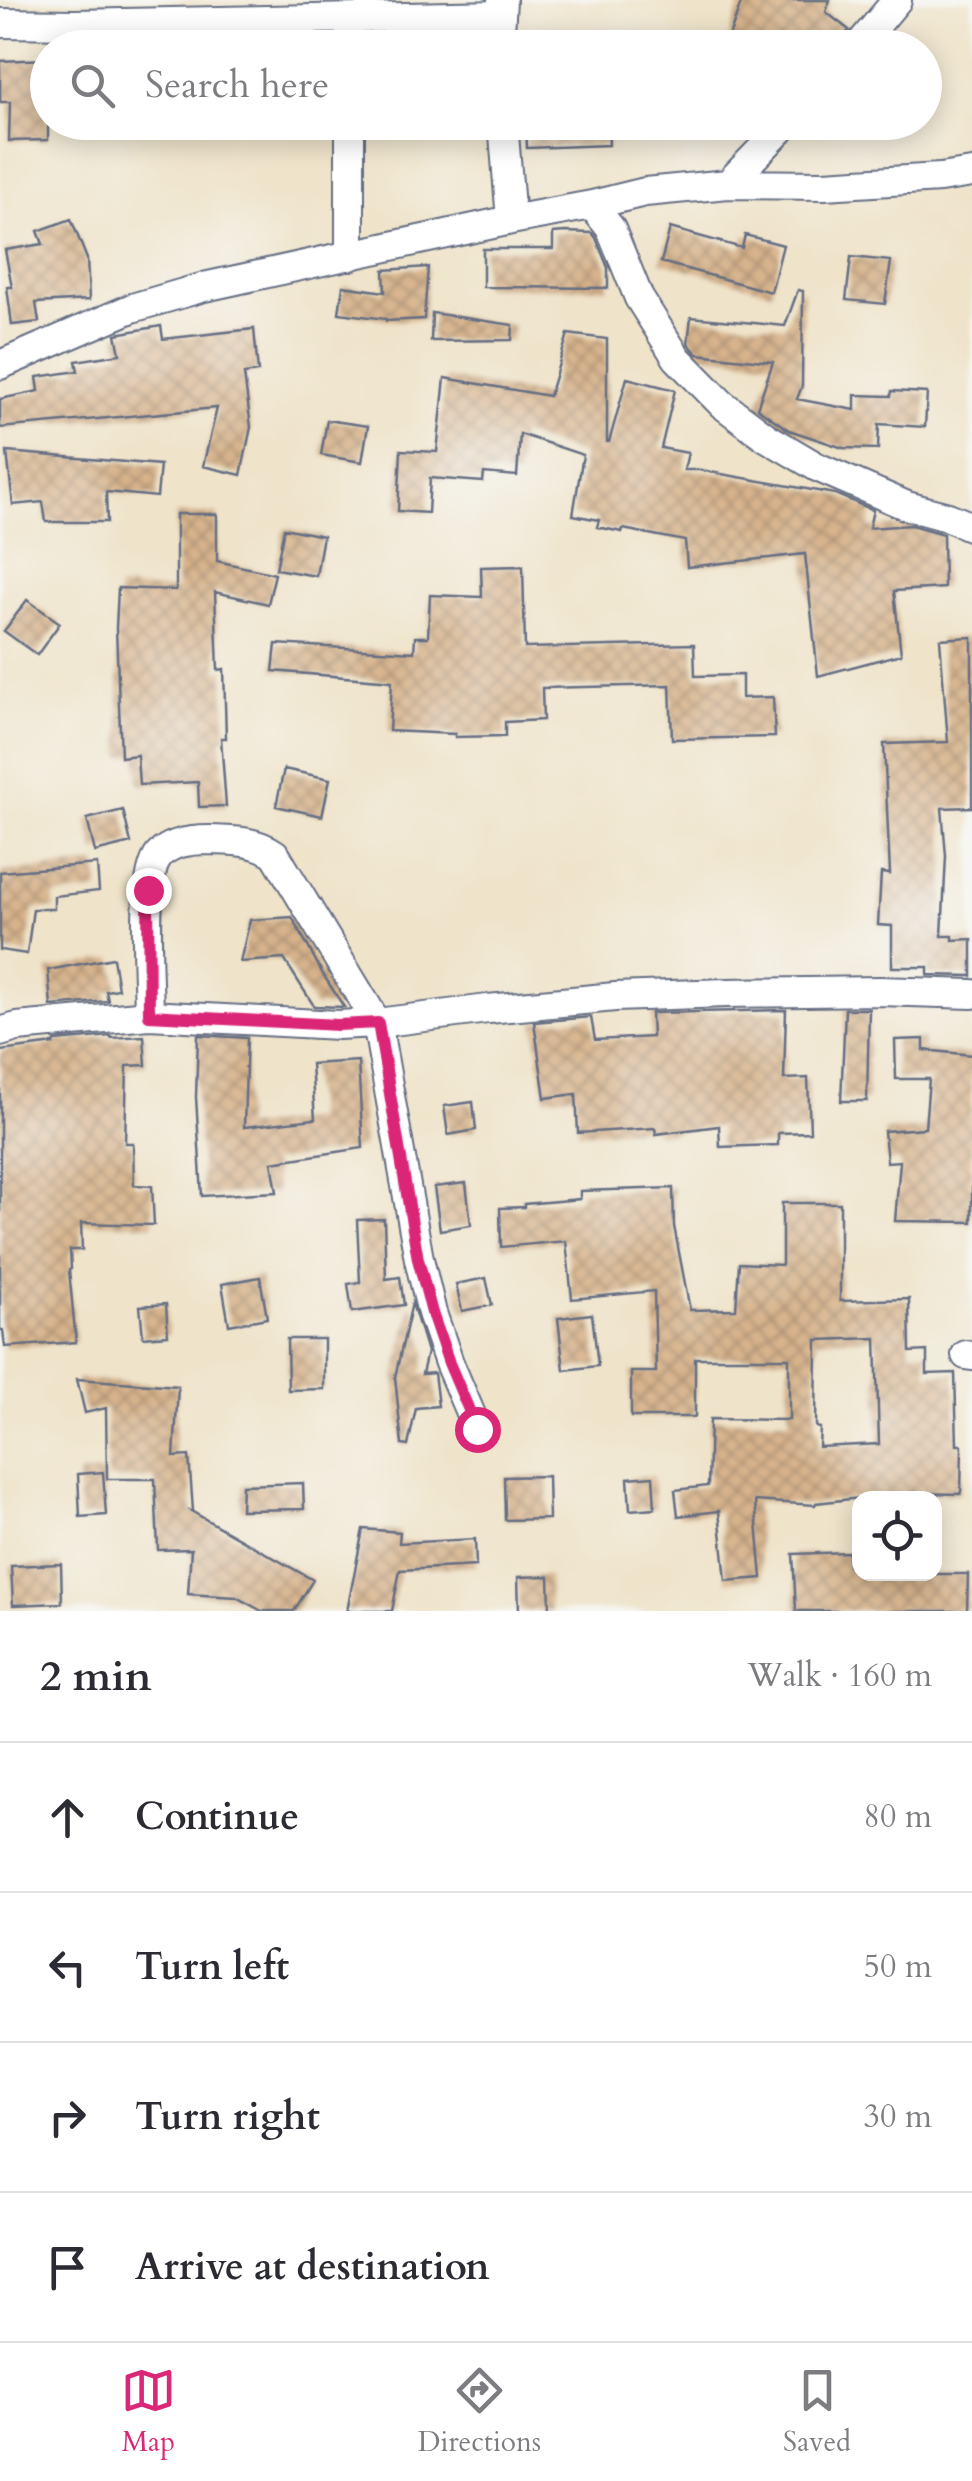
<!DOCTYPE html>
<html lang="en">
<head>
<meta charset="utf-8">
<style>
  body { margin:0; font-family:Cardo,serif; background:#f2f2f3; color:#2b2b33 }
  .controls { position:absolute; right:30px; bottom:30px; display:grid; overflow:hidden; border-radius:20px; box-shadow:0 5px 25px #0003 }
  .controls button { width:90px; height:90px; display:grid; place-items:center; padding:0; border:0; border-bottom:2px solid #e1e1e2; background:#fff; color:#2b2b33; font:50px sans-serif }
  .stop { position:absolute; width:30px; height:30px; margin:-22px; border:8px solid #db2777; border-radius:50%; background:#fff }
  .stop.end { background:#db2777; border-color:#fff; box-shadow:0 2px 10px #0008 }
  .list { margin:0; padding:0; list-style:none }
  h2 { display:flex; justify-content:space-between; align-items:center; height:130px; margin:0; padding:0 40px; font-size:42px }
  h2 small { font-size:32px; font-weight:400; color:#7c7c81 }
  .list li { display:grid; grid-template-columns:65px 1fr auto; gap:30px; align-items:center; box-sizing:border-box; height:150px; padding:0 40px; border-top:2px solid #e1e1e2 }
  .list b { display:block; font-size:38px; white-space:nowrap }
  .list em { font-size:32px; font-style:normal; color:#7c7c81 }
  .icon { flex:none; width:55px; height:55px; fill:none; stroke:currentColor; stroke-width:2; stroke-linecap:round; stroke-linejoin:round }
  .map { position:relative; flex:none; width:972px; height:1611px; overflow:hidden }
  .search { position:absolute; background:#fff; box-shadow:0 5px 25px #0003; left:30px; right:30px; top:30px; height:110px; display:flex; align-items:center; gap:25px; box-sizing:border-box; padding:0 35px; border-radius:55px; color:#7c7c81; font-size:38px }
  .sheet { height:730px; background:#fff }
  nav { display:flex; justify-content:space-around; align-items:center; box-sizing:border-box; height:140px; border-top:2px solid #e1e1e2; background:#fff; font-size:28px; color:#7c7c81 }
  nav a { display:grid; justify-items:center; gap:5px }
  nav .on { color:#db2777 }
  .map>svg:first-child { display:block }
  .building { fill:url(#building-cross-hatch); fill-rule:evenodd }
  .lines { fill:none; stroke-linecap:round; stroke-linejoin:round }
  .street-casing { stroke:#656e83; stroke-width:32 }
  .street { stroke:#fff; stroke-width:28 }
  .route { stroke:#db2777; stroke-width:12 }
</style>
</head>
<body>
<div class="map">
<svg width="972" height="1611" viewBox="0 0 972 1611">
  <defs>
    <pattern id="building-cross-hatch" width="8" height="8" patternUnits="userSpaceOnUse" patternTransform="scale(2.5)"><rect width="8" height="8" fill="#d8b48c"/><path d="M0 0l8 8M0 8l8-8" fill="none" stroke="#ae9376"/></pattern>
  </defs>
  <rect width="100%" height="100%" fill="#f6f6f2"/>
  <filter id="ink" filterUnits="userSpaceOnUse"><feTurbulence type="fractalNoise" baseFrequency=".01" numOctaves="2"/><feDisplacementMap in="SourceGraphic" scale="20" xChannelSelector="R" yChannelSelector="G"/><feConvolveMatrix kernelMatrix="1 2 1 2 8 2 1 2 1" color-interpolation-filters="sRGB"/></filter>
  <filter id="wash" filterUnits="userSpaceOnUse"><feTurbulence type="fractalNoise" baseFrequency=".0048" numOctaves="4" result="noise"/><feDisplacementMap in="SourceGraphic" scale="40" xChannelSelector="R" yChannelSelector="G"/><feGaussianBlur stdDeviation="2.25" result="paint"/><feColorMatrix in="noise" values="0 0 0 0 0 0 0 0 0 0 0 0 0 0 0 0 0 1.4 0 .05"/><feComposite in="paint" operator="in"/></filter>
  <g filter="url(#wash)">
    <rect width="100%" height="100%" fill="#efe3c9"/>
    <g id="blocks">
      <!-- building -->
      <path class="building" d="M742,0H830L826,12L849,30L843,38L840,48H725Z
        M48,59V140L9,141L10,102H0V61Z
        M526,122H608L609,145L527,148Z
        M71,219L87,259L89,300L36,303L39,322L12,325L7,287H12L5,250L43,244L38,231Z
        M670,228L742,248L745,235L783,245L771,292L661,262Z
        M565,232L592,233L596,238L608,268V288L483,287V249H553V233Z
        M851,257L891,261L885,304L846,300Z
        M428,267L424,319L386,321V319L339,313L343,286L385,292L384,270Z
        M798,290L803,291L802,386L797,399L855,410V395L891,396L892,391L927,393L925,427L879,424L878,449L843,448L789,430L757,408L773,362L697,354L688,343L691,317L785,326Z
        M432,313L513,325L512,340L431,341Z
        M161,326L163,339L254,329L258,372L244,374L251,427L241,475L203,466L217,408L0,428V399L39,391L37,377L78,371L76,361L120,354L116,334Z
        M568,334L607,339V442H609L627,378L675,390L661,448L688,453L684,470H699L835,494L873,510L869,528L911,525L943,534L944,588L894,591L901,654L818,676L805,554L687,567L685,541L623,529L622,532L597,527L599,520L573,515L583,455L520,434L517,476L484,473L483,482L430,478L428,513L398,511L401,450L437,452L445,378L549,396Z
        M327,420L368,426L362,462L321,455Z
        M7,452L160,465L157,497L106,492L107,522H46L43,502L13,505Z
        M176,514H217V561L275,574L268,604L215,592L218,670L224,669L226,738H221L226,806L199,807L198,782L139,785L137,755L121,757L116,628L118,588L176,590Z
        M284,528L323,536L316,576L276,569Z
        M523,566L525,648L694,644L695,676L742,675V698L773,697L775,737L672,739L670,685L542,688L543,720L505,722V736L455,737V734L389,731L392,681L273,671L276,644L414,652L415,637H428L430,595L482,597L481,567Z
        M27,600L60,623L37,655L4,631Z
        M972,637V807L942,808L946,856L942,936H953V940L972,939V976L928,975V967H892V926L878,925L881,873L890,874L884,744L948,742L940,639Z
        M284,769L330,779L322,816L276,806Z
        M123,810L131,843L95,852L87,819Z
        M97,864L99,891L54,896V909H33L27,954L0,950V872Z
        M292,917L324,976L344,1007L314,1006L284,959L240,962L250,920Z
        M113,958L118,989L106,991L108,1001L51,1006L48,970Z
        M845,1009H869L867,1101H841Z
        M786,1010L784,1079L808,1078L810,1132L778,1133V1145L720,1147L719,1126L656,1134L655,1128L578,1133L576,1094L545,1098L534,1022L591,1017L595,1040L652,1037L651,1013Z
        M198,1035L247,1038L246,1066L244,1068L246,1067L244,1127L315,1119L311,1064L358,1061L363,1148L272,1162L277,1192L202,1196L196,1097Z
        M111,1036V1038L144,1036L146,1065L127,1066L125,1143H133L134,1185L152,1186L154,1225L81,1223L82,1250H70L71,1269L69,1270L76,1342L5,1347L3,1330H0V1051L54,1044L55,1041Z
        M924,1039V1050L972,1055V1222L895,1221L900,1161L887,1162L884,1131L925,1128L929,1079H896L895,1040Z
        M473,1102L476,1130L448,1135L444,1106Z
        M466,1183L471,1225L440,1230L434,1187Z
        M673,1188L674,1226L690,1310L736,1309L739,1263L782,1265V1203H840V1301L909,1299L910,1352L927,1351V1374L955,1373L957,1445H962L961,1494L915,1493V1496L860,1498L816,1503L815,1505L755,1501L762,1578L726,1581L719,1511L678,1516L675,1490L708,1486L710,1419L789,1420V1358H695V1417H631V1372H656L654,1291L572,1299L566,1241L501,1247L500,1208L524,1207V1204L580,1199V1191ZM876,1338L879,1444L819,1447L820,1428L816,1427L817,1340Z
        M384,1219L386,1279L400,1277L404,1305L352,1312L348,1284L360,1282L357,1220Z
        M260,1277L267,1318L229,1325L222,1284Z
        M486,1278L492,1305L462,1311L456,1284Z
        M412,1303L427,1352L422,1374L434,1373L438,1406L416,1408L408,1446L402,1445L395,1377Z
        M166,1304L168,1335L143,1337L140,1306Z
        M592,1314L598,1366L564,1370L558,1318Z
        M287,1339H324V1389L288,1390Z
        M77,1379L178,1386L174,1457L189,1456L193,1511H191L313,1580L294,1611H262L236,1597L188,1594L191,1549L158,1550L155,1479H107L106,1408L85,1413Z
        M103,1472L106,1515L80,1517L78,1474Z
        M548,1476L549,1519L505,1520L504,1477Z
        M653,1476L655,1508L630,1510L628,1478Z
        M303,1483L304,1509L241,1510L242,1485Z
        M363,1529L400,1532L399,1543L475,1539L476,1566L400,1570L392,1611H347Z
        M848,1552V1566L860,1565V1574H968L967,1611H796L793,1554Z
        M61,1564L62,1603L13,1605L11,1566Z
        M549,1576L550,1611H519L518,1577Z"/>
    </g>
  </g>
  <g filter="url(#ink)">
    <use href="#blocks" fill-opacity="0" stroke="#656e83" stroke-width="2.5"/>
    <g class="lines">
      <defs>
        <path id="street" d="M0,23L75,24L499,15
          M350,48V19
          M499,48L502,0
          M857,48L897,0
          M503,122L511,220
          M728,184L788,122
          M592,205L645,192L728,184L824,185L940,178L972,173
          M350,256V122
          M0,365L132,308L204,287L511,220L592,205L611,229L639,298L677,358L722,404L766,437L817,467L907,506L948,517L972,527
          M149,1015C149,982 140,878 159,855C171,842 192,840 209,840C234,841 255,840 275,854L377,1023L419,1259L432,1313L449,1363L477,1429
          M0,1032L17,1027L149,1015L338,1025L377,1023L488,1009L615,997L726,993L880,991L972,994
          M966,1355L972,1356"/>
      </defs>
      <!-- street casing -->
      <use href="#street" class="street-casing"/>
      <!-- street -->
      <use href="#street" class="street"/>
    </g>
  </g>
  <g class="lines" filter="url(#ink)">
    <!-- route -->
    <path class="route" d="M148,890L149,1015L338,1025L378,1023L418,1259L432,1313L449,1363L477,1429"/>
  </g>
</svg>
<div class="controls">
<button><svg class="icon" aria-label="locate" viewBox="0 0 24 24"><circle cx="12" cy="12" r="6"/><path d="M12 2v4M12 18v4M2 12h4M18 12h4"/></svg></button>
</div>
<div class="stop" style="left:477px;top:1429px"></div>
<div class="stop end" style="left:148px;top:890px"></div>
<div class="search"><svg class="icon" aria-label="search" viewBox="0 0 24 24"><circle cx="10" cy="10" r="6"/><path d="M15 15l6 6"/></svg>Search here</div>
</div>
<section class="sheet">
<h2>2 min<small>Walk · 160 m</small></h2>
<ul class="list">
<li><svg class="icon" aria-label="ahead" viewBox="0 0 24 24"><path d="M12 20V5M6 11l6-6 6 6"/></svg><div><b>Continue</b></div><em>80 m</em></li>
<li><svg class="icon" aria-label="left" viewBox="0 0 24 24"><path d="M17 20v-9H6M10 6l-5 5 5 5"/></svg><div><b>Turn left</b></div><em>50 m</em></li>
<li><svg class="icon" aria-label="right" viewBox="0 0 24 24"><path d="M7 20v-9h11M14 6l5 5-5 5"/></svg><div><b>Turn right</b></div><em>30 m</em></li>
<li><svg class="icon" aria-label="arrive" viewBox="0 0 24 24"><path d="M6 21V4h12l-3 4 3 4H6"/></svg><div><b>Arrive at destination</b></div></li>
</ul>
</section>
<nav>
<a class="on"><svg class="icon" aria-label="map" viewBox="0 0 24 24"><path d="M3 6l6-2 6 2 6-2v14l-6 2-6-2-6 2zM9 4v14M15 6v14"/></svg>Map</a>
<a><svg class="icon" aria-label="directions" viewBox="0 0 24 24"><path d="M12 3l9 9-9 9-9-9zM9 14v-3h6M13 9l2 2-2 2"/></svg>Directions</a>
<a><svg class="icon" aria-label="saved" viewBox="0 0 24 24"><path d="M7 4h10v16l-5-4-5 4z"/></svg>Saved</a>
</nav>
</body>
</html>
